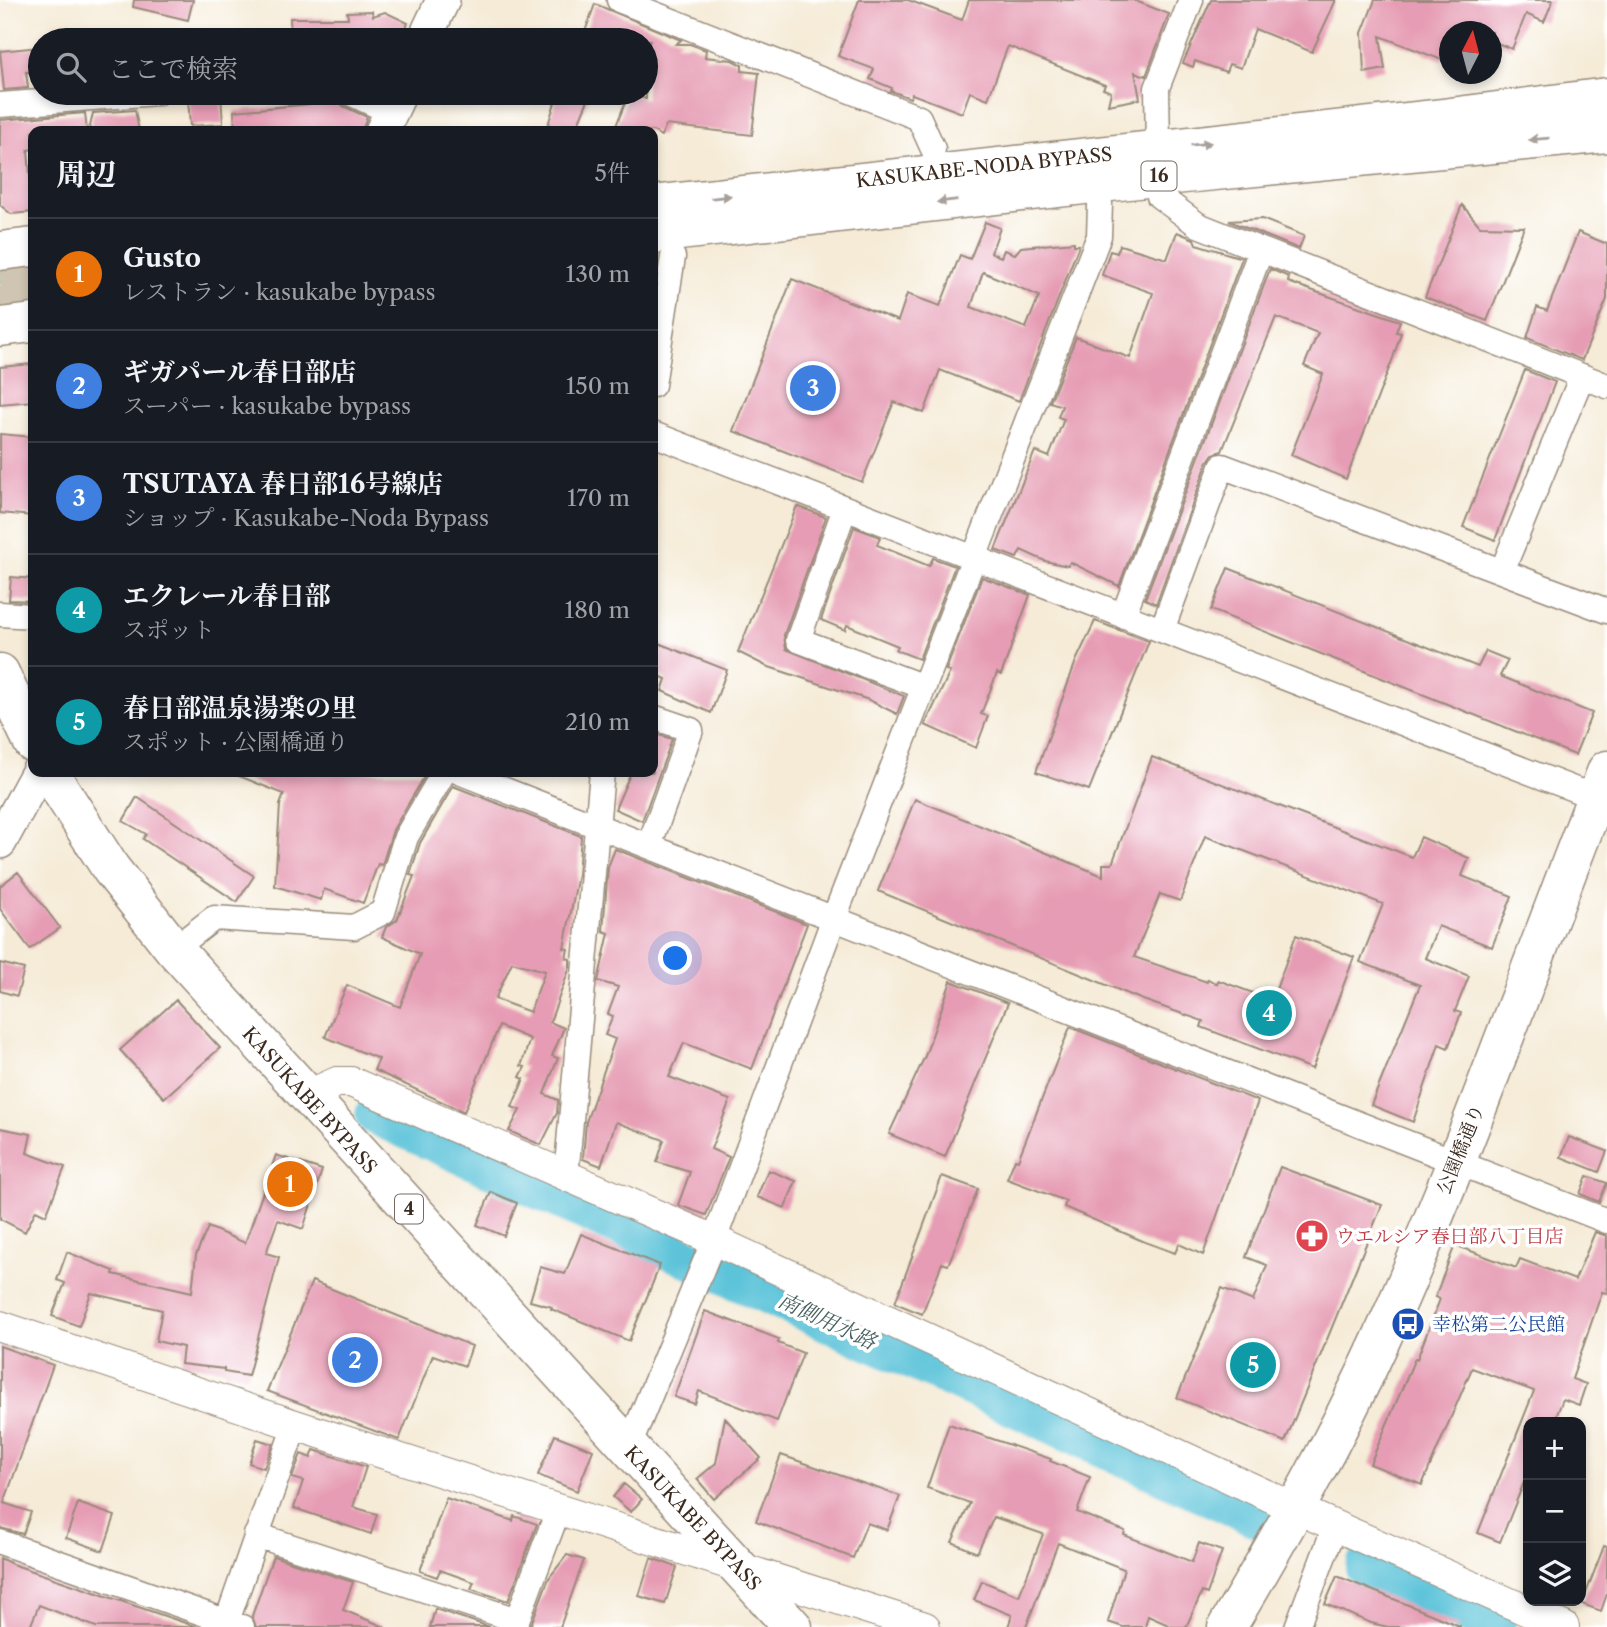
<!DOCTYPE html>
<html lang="ja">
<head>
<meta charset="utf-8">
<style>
  body { margin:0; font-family:"Libre Caslon Text","Noto Serif JP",serif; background:#20242c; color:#f1f3f6 }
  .controls { position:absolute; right:21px; bottom:21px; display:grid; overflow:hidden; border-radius:14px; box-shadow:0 4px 10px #0003 }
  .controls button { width:63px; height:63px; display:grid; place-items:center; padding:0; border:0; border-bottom:2px solid #363941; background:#171b24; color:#f1f3f6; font:35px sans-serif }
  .compass { position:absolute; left:1439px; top:21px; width:63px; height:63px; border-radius:50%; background:#171b24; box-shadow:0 4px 10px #0003; rotate:6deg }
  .you { position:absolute; left:676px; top:959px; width:24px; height:24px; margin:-18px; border:5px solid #fff; border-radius:50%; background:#1a73e8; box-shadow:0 0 0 10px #1a73e833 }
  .badge { display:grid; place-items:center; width:46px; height:46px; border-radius:50%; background:#2563eb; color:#fff; font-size:23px; font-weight:700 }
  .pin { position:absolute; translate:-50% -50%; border:4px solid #fff; box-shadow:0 2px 7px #0006 }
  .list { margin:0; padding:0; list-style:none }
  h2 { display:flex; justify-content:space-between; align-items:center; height:91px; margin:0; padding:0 28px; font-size:30px }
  h2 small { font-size:23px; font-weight:400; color:#9ea1a6 }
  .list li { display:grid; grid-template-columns:46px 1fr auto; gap:21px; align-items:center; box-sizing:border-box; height:112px; padding:0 28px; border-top:2px solid #363941 }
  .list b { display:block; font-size:26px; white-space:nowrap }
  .list p { margin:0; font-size:23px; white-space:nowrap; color:#9ea1a6 }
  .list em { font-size:23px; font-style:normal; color:#9ea1a6 }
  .icon { flex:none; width:38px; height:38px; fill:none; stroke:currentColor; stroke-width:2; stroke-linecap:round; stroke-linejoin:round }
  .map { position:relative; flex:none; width:1607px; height:1627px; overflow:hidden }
  .search { position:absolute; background:#171b24; box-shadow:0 4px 10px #0003; left:28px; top:28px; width:630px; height:77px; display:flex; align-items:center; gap:18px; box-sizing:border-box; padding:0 24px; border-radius:38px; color:#9ea1a6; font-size:26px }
  .panel { position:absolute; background:#171b24; box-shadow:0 4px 10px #0003; left:28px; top:126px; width:630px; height:651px; border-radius:14px }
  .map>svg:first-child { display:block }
  .green { fill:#92d68e; stroke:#668056; stroke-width:2 }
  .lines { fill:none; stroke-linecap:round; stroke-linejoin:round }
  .river { stroke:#5cc3d9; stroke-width:40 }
  .building { fill:#e69cb4; fill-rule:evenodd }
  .trunk-tunnel { stroke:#d0c4b2; stroke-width:38; stroke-dasharray:38 19; stroke-linecap:butt }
  .minor-casing { stroke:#988a7a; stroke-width:27 }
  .tertiary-casing { stroke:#988a7a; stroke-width:32 }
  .secondary-casing { stroke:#988a7a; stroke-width:36 }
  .primary-casing { stroke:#988a7a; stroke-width:41 }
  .trunk-casing { stroke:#988a7a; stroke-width:41 }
  .minor { stroke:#fff; stroke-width:24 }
  .tertiary { stroke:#fff; stroke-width:30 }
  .secondary { stroke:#fff; stroke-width:33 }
  .primary { stroke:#fff; stroke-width:38 }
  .trunk { stroke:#fff; stroke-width:38 }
  .oneway { fill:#a79f9a }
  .labels { text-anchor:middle; stroke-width:7; stroke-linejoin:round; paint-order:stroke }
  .shield { fill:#fff; stroke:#766a62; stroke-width:2 }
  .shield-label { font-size:18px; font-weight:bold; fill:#3b2a1e }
  .street-label { font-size:19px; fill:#3b2a1e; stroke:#fff }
  .health-label { font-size:19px; fill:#be3a42; stroke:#fff; text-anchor:start }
  .transit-label { font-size:19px; fill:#164399; stroke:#fff; text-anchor:start }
  .water-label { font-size:21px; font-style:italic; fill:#47605f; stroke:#fff }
</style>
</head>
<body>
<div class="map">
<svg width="1607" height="1627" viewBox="0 0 1607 1627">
  <rect width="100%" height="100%" fill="#fff"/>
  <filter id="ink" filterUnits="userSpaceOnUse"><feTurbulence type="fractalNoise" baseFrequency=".0143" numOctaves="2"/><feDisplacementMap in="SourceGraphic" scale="14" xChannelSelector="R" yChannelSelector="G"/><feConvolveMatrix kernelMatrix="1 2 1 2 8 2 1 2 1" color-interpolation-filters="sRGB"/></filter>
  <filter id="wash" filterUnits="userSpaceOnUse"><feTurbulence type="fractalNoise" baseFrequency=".00686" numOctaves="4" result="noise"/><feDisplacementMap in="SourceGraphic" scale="28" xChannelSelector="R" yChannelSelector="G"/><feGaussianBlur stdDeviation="1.57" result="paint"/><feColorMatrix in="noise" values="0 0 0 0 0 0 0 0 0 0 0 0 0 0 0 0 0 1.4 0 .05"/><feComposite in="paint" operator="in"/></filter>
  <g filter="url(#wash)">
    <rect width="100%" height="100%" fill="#f5ebd7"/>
    <!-- green -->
    <path class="green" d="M33,255V286L0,282V258Z
      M0,290L33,296V310L0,313Z"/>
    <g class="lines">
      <!-- river -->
      <path class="river" d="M375,1115L1278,1527
        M1365,1567L1496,1627"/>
    </g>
    <g id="blocks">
      <!-- building -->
      <path class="building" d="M134,0H193L188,20L133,7Z
        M859,0H908L962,20L969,0H1133L1169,14L1146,76L1135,72L1140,99L1108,105L1111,92L1103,89L1105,85L1008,46L988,99L970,92L962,113L912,94L910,98L891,91L892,88L870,79L874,69L838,56Z
        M1211,0H1336L1312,52L1255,29L1241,68L1229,64L1226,72L1195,61L1193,67L1183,63Z
        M1375,0H1553L1544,22L1526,14L1512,49L1492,41V32H1450L1442,60L1380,36L1385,69L1364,73L1362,33Z
        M595,4L681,40L676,44H690L706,50L705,57L732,60L742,65V71L759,73L752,135L666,125L661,136L653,131H614L629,93L646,99V52L650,40H582Z
        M372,11L373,16L385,12L408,23L400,40H291L290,18H348L347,12Z
        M40,47V71L26,72L28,88L4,90L0,51Z
        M311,93H335L343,106L367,117L362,131H235L234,111L310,104Z
        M558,93H591L575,131H546Z
        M221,95L223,124L190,126L188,98Z
        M135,110L139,131H89L93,113Z
        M85,113L87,131H33V149L28,150L33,212L11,214L0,205V120Z
        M1462,205L1480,226L1524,227L1487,321L1425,297Z
        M1262,219L1304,236L1299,249L1229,221Z
        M985,222L1000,228L991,253L1001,257L1004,250L1015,254L1021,247L1074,242V245H1079L1019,401L940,370L924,413L894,402L862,482L733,431L792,279L898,321L907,294L940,306L960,255L970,259ZM983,272L1039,296L1026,328L971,307Z
        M1177,232L1194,239L1196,244L1242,258L1119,586L1070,562L1068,566L1045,561L1021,550L1017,558L995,550L1035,451L1049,457L1064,419L1058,417L1062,406L1050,402L1076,337L1130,358L1153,293L1102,275L1110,251L1117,253L1120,245L1167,259Z
        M1578,232L1607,244V299L1582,360L1527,338L1537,307L1547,311Z
        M1270,269L1289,277L1288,282L1400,321L1396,332L1401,333L1393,358L1346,479L1291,455L1323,374L1304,366L1318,333L1276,317L1222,451L1213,454L1208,461L1156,604L1145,599Z
        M33,364V401L0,404V367Z
        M1525,370L1555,382L1495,540L1463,527Z
        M0,434L33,437V516L0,513Z
        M797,506L826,517L784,635L786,649L904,696L897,714L869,700L766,666L738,652Z
        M854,527L880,537L877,545L929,566L933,558L955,566L919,659L896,650L898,646L847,625L845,630L821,620Z
        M1228,568L1478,667L1486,651L1508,660L1500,676L1592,713L1575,755L1211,610Z
        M11,577L33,579V601L9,600Z
        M982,577L1030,595L1001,675L997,673L981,714L988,716L976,748L925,725L950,672L946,670Z
        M1095,621L1149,641L1089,790L1036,772L1076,661Z
        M653,641L727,670L711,713L662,691L666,679L653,673Z
        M653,733L672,739L642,821L615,809L631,772H653Z
        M1152,757L1412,857L1421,837L1469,858L1462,876L1512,896L1492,947L1438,926L1425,958L1469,976L1455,1011L1461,1013L1448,1048L1439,1044L1413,1122L1371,1105L1420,985L1360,962L1383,904L1205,836L1180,901L1160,894L1134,957L1207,982L1208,979L1217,984L1218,980L1272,1000L1296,935L1354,957L1312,1069L1201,1027L1203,1021L1143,1000L878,891L915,799L1103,876V864H1112Z
        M229,772H427L393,830L382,865L378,864L363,903L324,889L321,900L275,886L280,805L284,794Z
        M453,786L581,836L578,875L564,948L568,949L566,958L570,959V967L550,1022L564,1028L552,1056L558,1058L544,1094L558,1100L557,1113L541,1145L509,1131L520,1110L512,1107L524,1079L520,1077L525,1067L521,1066L530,1039L499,1026L464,1112L374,1070L379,1059L325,1037L347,985L400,1007L420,954L382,937L386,927L397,920L414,876L410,875L420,843ZM512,962L545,971L530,1012L495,999Z
        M137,797L254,876L237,902L143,839L146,834L123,821Z
        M615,849L807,924L752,1069L684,1043L669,1077L730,1100L711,1149L729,1157L706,1215L678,1205L690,1172L657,1162L664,1140L616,1122L601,1166L583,1159L586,1122L615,1039L605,1035L613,1016L608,1014L618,987L598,981L609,933L603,931L608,867Z
        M18,872L60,928L30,949L0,909V886Z
        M0,963L24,969L17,996L0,991Z
        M951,981L1008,1003L945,1157L889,1134L925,1056Z
        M176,1000L220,1048L164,1098L120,1050Z
        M1070,1027L1258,1101L1203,1255L1179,1244L1175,1253L1145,1242L1064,1207L1066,1201L1007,1179L1015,1159L1018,1160Z
        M0,1128L31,1134L27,1153L65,1167L46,1215L36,1210L25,1232L0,1219Z
        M1569,1137L1607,1151L1599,1172L1561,1157Z
        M276,1155L322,1170L303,1229L278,1220L266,1253L279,1257L248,1376L224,1372V1369L181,1364L183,1347L156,1341L162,1310L91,1293L79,1326L52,1316L65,1283L57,1280L67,1252L114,1271L113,1274L192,1292L196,1255L208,1227L245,1243Z
        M1280,1167L1382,1205L1285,1442L1177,1398L1222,1288L1253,1301L1267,1265L1246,1257Z
        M768,1170L796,1181L785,1208L757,1197Z
        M942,1176L978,1189L948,1265L942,1263L922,1314L895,1303Z
        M1587,1176L1607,1183L1599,1202L1580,1194Z
        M491,1192L517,1203L504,1236L477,1225Z
        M1595,1232L1607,1236V1293L1602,1292L1572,1379L1586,1384L1579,1405L1563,1399L1554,1422H1528V1472L1500,1542L1478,1533L1534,1391L1472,1368L1422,1485L1370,1464L1415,1358L1417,1359L1440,1299L1435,1297L1455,1245L1516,1268L1520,1259L1575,1280Z
        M581,1234L660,1265L629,1341L551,1309L552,1307L530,1301L540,1267L565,1274Z
        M312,1281L472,1346L465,1366L433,1355L399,1440L267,1391Z
        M705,1311L779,1339L778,1343L803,1353L777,1421L699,1391L695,1404L674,1397Z
        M0,1346L53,1365L4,1503L31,1512L23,1534L0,1528Z
        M725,1418L761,1458L714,1499L697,1479L716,1463Z
        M949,1424L1051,1459L1050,1461L1090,1477L1077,1512L1125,1531L1124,1535L1192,1562L1199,1543L1222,1551L1207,1594L1202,1592L1186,1627H1173L1148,1616L1145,1627H1123L1108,1622L1124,1569L1058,1543L1026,1627H1008L1012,1615L974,1600L982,1581L1019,1596L1043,1534L994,1517L977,1553L952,1542L970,1503L927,1488Z
        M555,1435L593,1450L577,1491L538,1475Z
        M257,1439L273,1444L264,1468L249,1463Z
        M314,1450L366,1467L353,1507L377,1514L371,1534L294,1508L303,1481L292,1478L301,1454L311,1458Z
        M781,1455L900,1496L887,1530L867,1523L853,1558L756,1521Z
        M624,1484L642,1499L631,1512L613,1497Z
        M446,1498L513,1521L514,1516L537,1524L508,1601L471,1589L474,1582L440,1570L437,1577L420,1571Z
        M78,1503L115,1516L103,1551L66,1538Z
        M1604,1546L1607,1547V1594L1601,1611L1582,1604Z
        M567,1555L584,1560L560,1627H530L549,1578Z
        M273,1556L353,1582L343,1610L385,1627H256L252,1616Z
        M0,1558L12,1564L197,1627H96L39,1605L30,1627H0Z
        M651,1558L677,1567L665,1604L639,1596Z
        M1337,1576L1460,1626V1627H1388L1371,1623L1325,1604Z
        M435,1609L490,1627H430Z"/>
    </g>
  </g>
  <g filter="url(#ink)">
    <use href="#blocks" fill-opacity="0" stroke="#988a7a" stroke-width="2"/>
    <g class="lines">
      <!-- trunk-tunnel -->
      <path class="trunk-tunnel" d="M0,276L33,272
        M0,305L33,301"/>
      <defs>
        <path id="minor" d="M619,0L919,118L933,149
          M350,93L391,112
          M0,105L157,93
          M1158,148L1157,88L1191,0
          M1159,196L1198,225L1607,386
          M653,385L673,257
          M653,434L1607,802
          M845,508L798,640L924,687
          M1502,571L1582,376
          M0,614L33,616
          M1123,616L1261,250
          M1162,630L1222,466L1607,611
          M459,772L1607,1221
          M649,846L691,730L653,717
          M174,949L214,918L354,927L383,912L406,837L444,772
          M566,1177L602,772
          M628,1449L714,1240L834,918L1099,236L1100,204
          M256,1535L517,1620L559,1508
          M0,1542L242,1627
          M225,1627L295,1425
          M1297,1627L1335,1526"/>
        <path id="tertiary" d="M306,1096L337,1082H351L714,1240L1297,1509L1564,1627
          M0,1326L295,1425L925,1627"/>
        <path id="secondary" d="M424,40L443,0
          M382,131L400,93
          M0,842L38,772"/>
        <path id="primary" d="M1227,1627C1282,1534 1335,1441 1380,1342C1465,1155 1531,961 1607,770"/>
        <path id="trunk" d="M653,205L1444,118L1607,97
          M653,234L1164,176L1607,133
          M0,251L33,247
          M0,327L33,323
          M0,673L33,743
          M49,772L111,869L174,949L793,1627"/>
      </defs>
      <!-- minor casing -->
      <use href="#minor" class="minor-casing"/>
      <!-- tertiary casing -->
      <use href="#tertiary" class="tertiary-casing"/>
      <!-- secondary casing -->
      <use href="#secondary" class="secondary-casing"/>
      <!-- primary casing -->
      <use href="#primary" class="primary-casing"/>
      <!-- trunk casing -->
      <use href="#trunk" class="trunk-casing"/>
      <!-- minor -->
      <use href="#minor" class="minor"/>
      <!-- tertiary -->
      <use href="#tertiary" class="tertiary"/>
      <!-- secondary -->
      <use href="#secondary" class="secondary"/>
      <!-- primary -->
      <use href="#primary" class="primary"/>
      <!-- trunk -->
      <use href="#trunk" class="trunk"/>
    </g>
    <!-- one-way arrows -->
    <defs><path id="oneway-solid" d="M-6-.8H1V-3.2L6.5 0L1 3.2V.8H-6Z" transform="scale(1.75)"/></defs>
    <g class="oneway">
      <use href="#oneway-solid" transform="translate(1539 139) rotate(175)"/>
      <use href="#oneway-solid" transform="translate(1201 144) rotate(-6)"/>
      <use href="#oneway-solid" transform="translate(721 197) rotate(-7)"/>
      <use href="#oneway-solid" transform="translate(947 201) rotate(173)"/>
    </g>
  </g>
  <!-- icons -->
  <defs>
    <symbol id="pharmacy-disc" viewBox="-11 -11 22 22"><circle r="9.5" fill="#e0444e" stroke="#fff"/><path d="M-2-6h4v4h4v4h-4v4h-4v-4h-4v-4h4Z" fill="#fff"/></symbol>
    <symbol id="bus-disc" viewBox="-11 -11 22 22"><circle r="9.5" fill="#1a4fb4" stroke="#fff"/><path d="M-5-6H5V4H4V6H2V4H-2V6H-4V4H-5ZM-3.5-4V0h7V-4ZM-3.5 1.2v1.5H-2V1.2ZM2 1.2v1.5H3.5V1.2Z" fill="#fff"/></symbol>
  </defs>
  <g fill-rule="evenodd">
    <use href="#pharmacy-disc" x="1293" y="1217" width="38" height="38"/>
    <use href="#bus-disc" x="1389" y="1305" width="38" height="38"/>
  </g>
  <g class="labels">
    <!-- shield labels -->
    <g class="shield">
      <rect x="1141.5" y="161.5" width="35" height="29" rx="5"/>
      <rect x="395" y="1194.5" width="28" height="29" rx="5"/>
    </g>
    <g class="shield-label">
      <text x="1159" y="182">16</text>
      <text x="409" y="1215">4</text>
    </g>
    <!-- street labels -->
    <g class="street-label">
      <text transform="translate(984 167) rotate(-6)" y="7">KASUKABE-NODA BYPASS</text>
      <text transform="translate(310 1100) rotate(48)" y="7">KASUKABE BYPASS</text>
      <text transform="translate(1460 1149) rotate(-68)" y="7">公園橋通り</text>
      <text transform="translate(693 1518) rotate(47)" y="7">KASUKABE BYPASS</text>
    </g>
    <!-- health labels -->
    <g class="health-label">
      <text x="1336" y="1243">ウエルシア春日部八丁目店</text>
    </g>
    <!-- transit labels -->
    <g class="transit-label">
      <text x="1432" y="1331">幸松第二公民館</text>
    </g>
    <!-- water labels -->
    <g class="water-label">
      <text transform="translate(827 1321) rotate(25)" y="7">南側用水路</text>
    </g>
  </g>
</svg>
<div class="controls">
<button>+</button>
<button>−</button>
<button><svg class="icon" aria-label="layers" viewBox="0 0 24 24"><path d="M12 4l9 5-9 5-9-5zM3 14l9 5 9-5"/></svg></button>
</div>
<svg class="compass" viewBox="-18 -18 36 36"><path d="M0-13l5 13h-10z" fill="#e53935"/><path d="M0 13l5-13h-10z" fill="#9ea1a6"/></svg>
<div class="you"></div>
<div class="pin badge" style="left:290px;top:1184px;background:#e8710a">1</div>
<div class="pin badge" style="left:355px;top:1360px;background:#3f7fe0">2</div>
<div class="pin badge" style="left:813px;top:388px;background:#3f7fe0">3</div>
<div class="pin badge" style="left:1269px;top:1013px;background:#0f9aa8">4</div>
<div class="pin badge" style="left:1253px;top:1365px;background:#0f9aa8">5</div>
<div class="search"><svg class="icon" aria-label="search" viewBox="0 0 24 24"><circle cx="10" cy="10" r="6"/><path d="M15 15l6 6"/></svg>ここで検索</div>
<section class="panel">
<h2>周辺<small>5件</small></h2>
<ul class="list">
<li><span class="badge" style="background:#e8710a">1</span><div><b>Gusto</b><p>レストラン · kasukabe bypass</p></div><em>130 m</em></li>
<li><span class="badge" style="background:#3f7fe0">2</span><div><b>ギガパール春日部店</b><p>スーパー · kasukabe bypass</p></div><em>150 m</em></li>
<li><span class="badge" style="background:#3f7fe0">3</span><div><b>TSUTAYA 春日部16号線店</b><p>ショップ · Kasukabe-Noda Bypass</p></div><em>170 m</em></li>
<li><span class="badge" style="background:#0f9aa8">4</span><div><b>エクレール春日部</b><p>スポット</p></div><em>180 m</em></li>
<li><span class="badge" style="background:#0f9aa8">5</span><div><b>春日部温泉湯楽の里</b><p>スポット · 公園橋通り</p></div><em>210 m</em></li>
</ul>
</section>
</div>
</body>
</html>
